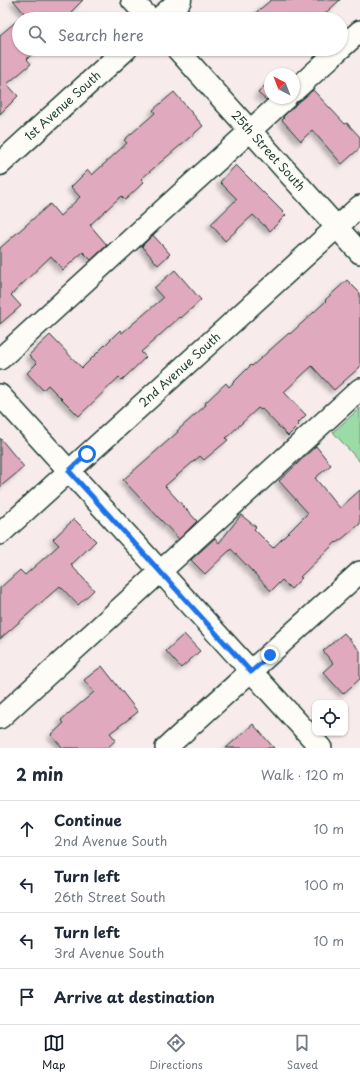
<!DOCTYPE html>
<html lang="en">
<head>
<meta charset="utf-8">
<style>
  body { margin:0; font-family:"Playpen Sans",sans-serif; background:#f6f6f7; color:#1f2937 }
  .controls { position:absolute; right:12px; bottom:12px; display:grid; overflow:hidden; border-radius:8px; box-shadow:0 1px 3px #0004 }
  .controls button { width:36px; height:36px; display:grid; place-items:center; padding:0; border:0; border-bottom:1px solid #e0e1e3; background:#fff; color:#1f2937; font:20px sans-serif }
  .compass { position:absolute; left:264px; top:68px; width:36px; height:36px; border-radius:50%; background:#fff; box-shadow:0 1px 3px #0004; rotate:318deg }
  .stop { position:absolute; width:12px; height:12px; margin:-9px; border:3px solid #1a73e8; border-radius:50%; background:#fff }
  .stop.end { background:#1a73e8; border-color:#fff; box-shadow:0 1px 4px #0008 }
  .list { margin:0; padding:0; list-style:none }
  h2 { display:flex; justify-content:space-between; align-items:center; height:52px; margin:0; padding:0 16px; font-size:17px }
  h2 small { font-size:13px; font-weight:400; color:#747a83 }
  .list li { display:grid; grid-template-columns:26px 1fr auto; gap:12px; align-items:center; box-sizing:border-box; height:56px; padding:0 16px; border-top:1px solid #e0e1e3 }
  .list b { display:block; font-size:15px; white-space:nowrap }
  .list p { margin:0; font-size:13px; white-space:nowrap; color:#747a83 }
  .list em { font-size:13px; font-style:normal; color:#747a83 }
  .icon { flex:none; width:22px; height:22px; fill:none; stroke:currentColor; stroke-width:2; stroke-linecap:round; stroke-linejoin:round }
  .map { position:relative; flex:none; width:360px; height:748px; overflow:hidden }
  .search { position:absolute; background:#fff; box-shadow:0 1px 3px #0004; left:12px; right:12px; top:12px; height:44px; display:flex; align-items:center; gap:10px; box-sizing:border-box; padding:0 14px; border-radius:22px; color:#747a83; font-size:15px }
  .sheet { height:276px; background:#fff }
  nav { display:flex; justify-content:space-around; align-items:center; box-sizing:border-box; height:56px; border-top:1px solid #e0e1e3; background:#fff; font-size:11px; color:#747a83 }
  nav a { display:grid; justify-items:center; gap:2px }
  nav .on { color:#111827 }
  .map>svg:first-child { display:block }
  .green { fill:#9bdca6; stroke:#5d8c6d }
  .building { fill:#e0a9be; stroke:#1f3d34; filter:url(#shadow) }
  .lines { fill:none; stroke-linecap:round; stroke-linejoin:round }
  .minor-casing { stroke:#1f3d34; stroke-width:24 }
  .major-casing { stroke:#1f3d34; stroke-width:25 }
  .minor { stroke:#fdfcf7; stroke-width:21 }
  .major { stroke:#fdfcf7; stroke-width:22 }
  .route { stroke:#1a73e8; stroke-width:5 }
  .labels { text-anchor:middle; stroke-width:3; stroke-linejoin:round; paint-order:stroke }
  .street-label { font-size:12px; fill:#1f3d34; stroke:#fdfcf7 }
</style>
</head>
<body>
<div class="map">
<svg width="360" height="748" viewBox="0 0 360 748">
  <defs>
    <filter id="shadow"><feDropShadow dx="-3.5" dy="3.5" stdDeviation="2" flood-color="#0004"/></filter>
  </defs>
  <rect width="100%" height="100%" fill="#f7ebec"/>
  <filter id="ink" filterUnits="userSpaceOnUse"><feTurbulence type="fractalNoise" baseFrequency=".025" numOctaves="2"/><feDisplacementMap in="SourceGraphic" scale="8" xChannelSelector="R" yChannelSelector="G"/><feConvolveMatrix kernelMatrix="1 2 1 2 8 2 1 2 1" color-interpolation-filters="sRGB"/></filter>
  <g filter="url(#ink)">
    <!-- green -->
    <path class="green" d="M360,408V462L333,432Z"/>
    <!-- building -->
    <path class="building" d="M13,0H83L72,11L79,19H29Z
      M271,0H340L319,19H248Z
      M19,19V49H37L27,59L31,64L7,84L18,96L0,114V35Z
      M270,80V96L266,100L258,93Z
      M313,90L345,124L347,123L360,137V148L342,164L312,130L301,141L282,120L284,118L283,117L297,103L304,98Z
      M174,92L203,126L141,179L144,182L125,200L121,196L90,225L107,245L91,260L83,252L63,270L51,256L11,295L21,306L0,324V248L50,204L60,216L80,197L71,187L88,170L92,175L127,143L124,140L155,113L153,110Z
      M236,165L286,215L270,231L253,215L225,241L211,224L237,199L220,182Z
      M153,235L170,254L158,265L142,246Z
      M175,270L201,300L181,318L180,317L141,352L146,357L122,380L119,377L79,416L48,385L43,390L27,373L37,363L29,355L50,335L82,368L120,330L122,333L163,298L154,288Z
      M347,280L360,293V367L334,390L312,366L284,392L306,415L298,423L299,425L288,436L262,409L261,410L258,408L226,438L228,440L204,460L200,456L165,486L197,521L179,539L123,480L178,432L177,431L206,405L205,403L226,383L229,387L251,365L252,366L289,333L290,334L326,301L325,300Z
      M0,438L24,467L0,487Z
      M316,446L331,465L315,478L340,508L360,490V524L337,543L336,542L300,577L302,578L291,589L282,580L271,591L231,549L205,574L191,560L215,538L219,543L241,515L256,527L254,529L273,548L308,513L279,481Z
      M74,519L96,541L71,565L94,590L78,605L60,586L0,639V588L20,570L25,575L59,545L53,539Z
      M344,633L360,651V679L343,694L323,672L333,663L323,651Z
      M184,634L200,651L181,668L166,651Z
      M102,666L138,712L110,733L116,740L107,748H63L51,735L64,723L61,720L94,692L84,680Z
      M253,724L274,748H226Z"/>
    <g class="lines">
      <defs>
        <path id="minor" d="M132,0L150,19
          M341,48L360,31
          M177,49L360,253
          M294,91L340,49
          M0,359L286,98
          M0,395L321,748
          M0,534L360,206
          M0,718L360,389
          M166,748L360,572"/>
        <path id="major" d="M159,19L180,0
          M0,164L126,49"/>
      </defs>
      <!-- minor casing -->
      <use href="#minor" class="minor-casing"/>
      <!-- major casing -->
      <use href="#major" class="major-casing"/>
      <!-- minor -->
      <use href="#minor" class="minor"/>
      <!-- major -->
      <use href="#major" class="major"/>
    </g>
  </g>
  <g class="lines" filter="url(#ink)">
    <!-- route -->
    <path class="route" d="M87,454L69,471L251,672L270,655"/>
  </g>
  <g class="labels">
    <!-- street labels -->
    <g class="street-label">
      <text transform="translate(63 106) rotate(-42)" y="4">1st Avenue South</text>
      <text transform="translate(268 151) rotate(48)" y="4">25th Street South</text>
      <text transform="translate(180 370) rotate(-42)" y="4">2nd Avenue South</text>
    </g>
  </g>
</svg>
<div class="controls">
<button><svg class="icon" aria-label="locate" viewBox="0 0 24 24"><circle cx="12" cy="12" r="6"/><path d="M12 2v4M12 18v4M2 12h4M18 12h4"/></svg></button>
</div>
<svg class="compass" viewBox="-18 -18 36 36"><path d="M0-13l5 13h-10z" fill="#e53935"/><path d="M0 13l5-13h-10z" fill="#747a83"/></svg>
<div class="stop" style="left:87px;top:454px"></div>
<div class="stop end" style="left:270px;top:655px"></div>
<div class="search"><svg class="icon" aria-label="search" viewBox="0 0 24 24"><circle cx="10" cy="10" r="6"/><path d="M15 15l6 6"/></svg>Search here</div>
</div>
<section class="sheet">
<h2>2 min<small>Walk · 120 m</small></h2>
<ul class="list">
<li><svg class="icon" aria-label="ahead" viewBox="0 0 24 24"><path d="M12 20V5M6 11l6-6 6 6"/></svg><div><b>Continue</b><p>2nd Avenue South</p></div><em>10 m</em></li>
<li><svg class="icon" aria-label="left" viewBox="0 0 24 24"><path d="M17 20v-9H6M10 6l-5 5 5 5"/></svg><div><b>Turn left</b><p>26th Street South</p></div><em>100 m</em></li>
<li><svg class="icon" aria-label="left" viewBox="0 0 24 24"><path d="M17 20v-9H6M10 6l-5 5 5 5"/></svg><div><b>Turn left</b><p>3rd Avenue South</p></div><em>10 m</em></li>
<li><svg class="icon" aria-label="arrive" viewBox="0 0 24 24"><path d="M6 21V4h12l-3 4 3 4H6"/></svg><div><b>Arrive at destination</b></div></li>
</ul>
</section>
<nav>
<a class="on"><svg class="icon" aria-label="map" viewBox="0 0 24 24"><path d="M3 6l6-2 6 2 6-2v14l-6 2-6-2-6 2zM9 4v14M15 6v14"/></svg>Map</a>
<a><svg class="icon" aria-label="directions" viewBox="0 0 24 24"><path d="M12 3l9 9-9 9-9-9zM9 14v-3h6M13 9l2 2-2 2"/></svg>Directions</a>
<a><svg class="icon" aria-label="saved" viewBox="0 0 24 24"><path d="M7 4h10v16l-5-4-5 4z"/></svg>Saved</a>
</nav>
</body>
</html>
